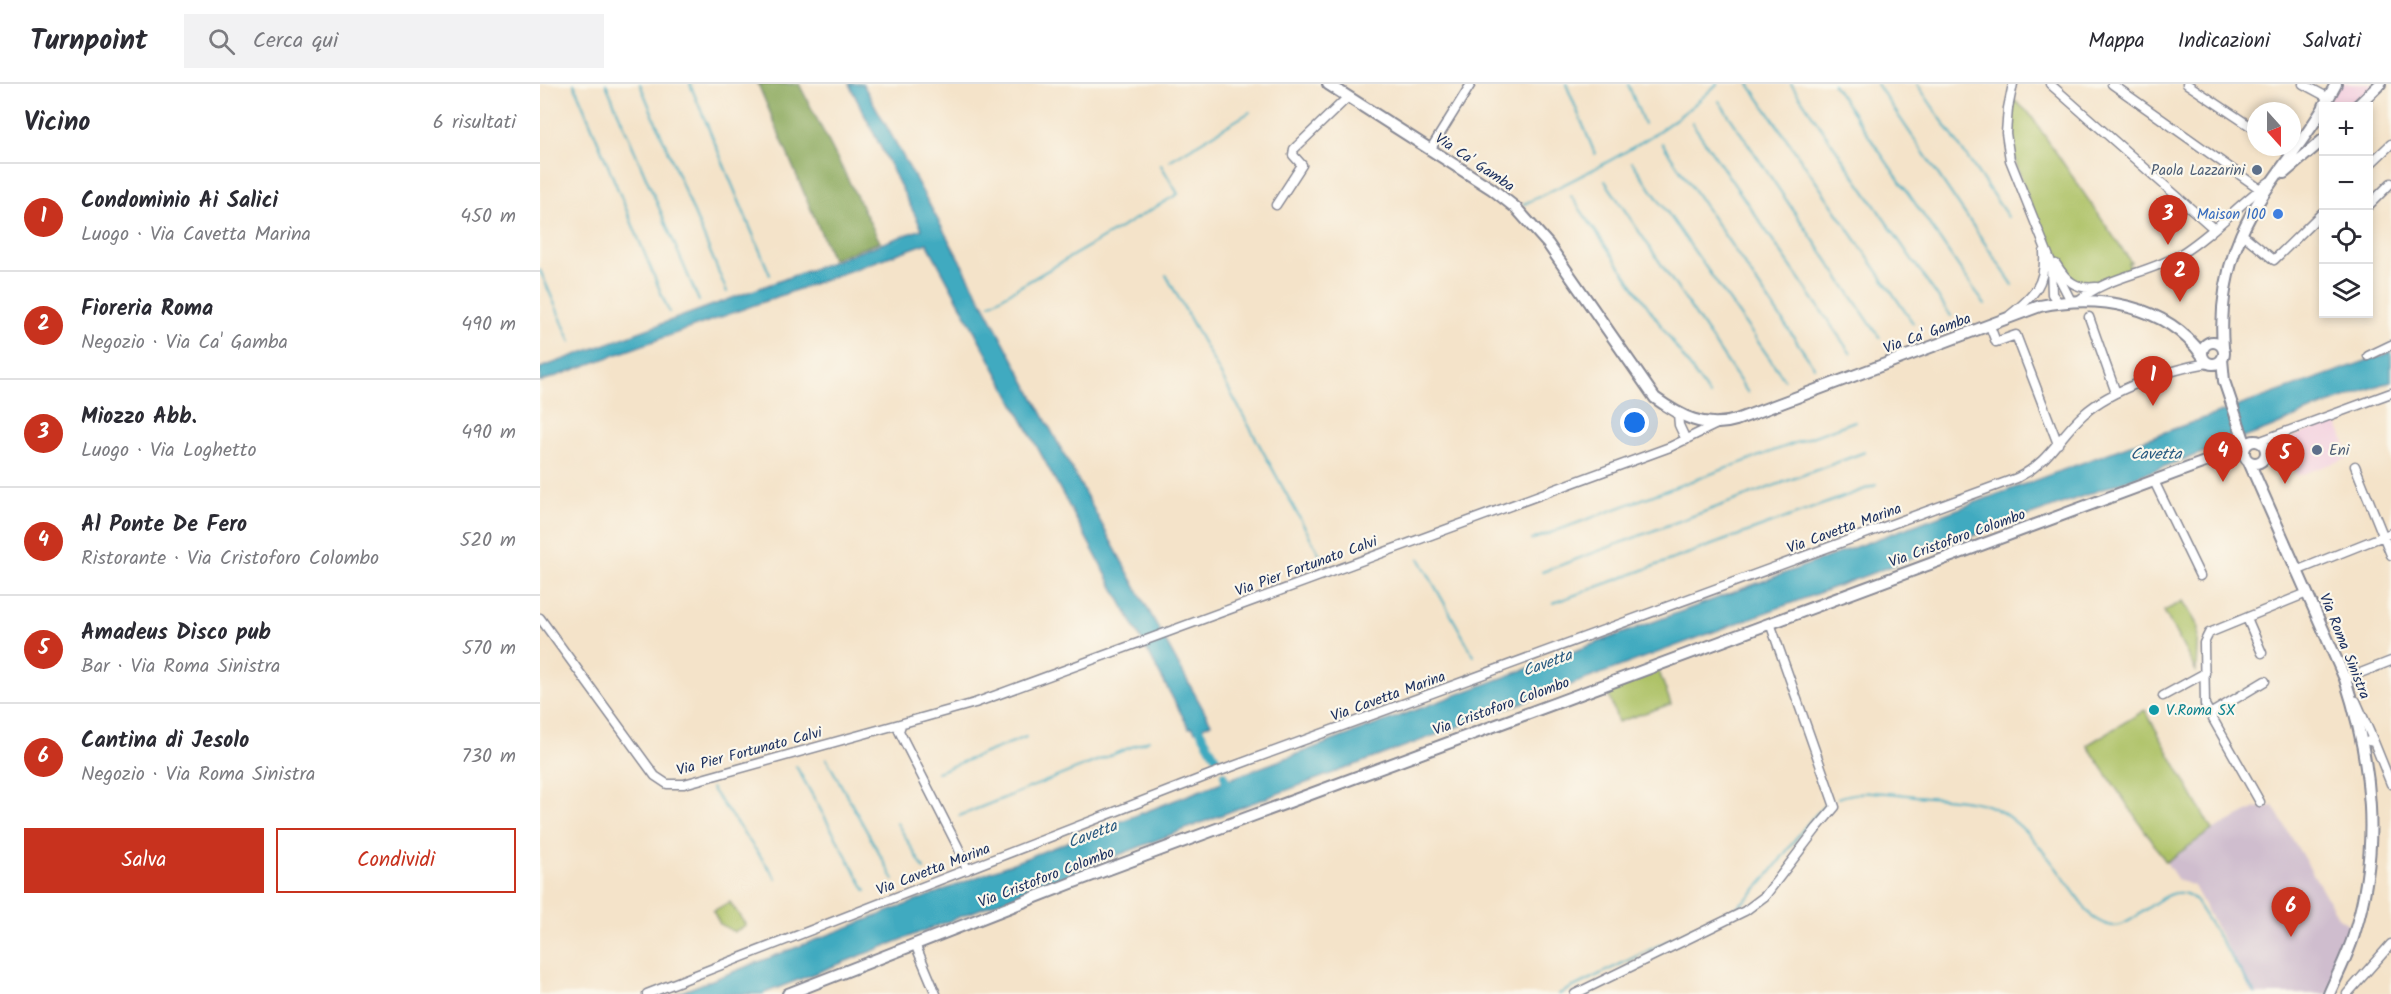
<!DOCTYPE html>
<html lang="it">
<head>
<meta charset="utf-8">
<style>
  body { margin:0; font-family:Kalam,sans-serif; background:#f2f2f3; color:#2b2b33 }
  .controls { position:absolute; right:18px; top:18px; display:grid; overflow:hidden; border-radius:0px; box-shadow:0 3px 9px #0003 }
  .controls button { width:54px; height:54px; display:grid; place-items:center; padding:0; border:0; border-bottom:2px solid #e1e1e2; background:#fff; color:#2b2b33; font:30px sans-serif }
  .compass { position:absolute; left:1707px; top:18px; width:54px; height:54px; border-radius:50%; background:#fff; box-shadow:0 3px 9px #0003; rotate:159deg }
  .you { position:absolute; left:1095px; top:339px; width:21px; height:21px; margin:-15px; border:4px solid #fff; border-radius:50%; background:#1a73e8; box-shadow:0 0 0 9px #1a73e833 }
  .badge { display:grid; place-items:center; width:39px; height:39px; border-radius:50%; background:#c8321e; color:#fff; font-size:20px; font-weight:700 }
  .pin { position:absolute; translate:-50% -50px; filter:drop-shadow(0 2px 3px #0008) }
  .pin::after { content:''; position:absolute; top:32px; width:21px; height:18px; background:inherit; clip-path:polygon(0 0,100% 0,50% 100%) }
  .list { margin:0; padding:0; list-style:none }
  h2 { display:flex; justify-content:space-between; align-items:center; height:78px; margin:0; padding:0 24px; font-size:26px }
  h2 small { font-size:20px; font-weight:400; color:#7c7c81 }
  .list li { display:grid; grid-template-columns:39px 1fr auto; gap:18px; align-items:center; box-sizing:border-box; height:108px; padding:0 24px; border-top:2px solid #e1e1e2 }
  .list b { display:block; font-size:22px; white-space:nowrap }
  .list p { margin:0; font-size:20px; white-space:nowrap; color:#7c7c81 }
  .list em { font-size:20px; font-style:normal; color:#7c7c81 }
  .actions { display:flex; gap:12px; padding:18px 24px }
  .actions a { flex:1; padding:14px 0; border:2px solid #c8321e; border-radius:0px; text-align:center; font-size:21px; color:#c8321e }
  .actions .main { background:#c8321e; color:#fff }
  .icon { flex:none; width:33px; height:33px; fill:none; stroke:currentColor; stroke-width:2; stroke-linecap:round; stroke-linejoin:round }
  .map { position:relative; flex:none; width:1851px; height:910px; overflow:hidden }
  header { display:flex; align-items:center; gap:36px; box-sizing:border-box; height:84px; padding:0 30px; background:#fff; border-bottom:2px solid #e1e1e2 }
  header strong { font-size:28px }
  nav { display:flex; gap:33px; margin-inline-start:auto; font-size:21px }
  .search { width:420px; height:54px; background:#f2f2f3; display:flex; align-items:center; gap:15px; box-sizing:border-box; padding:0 21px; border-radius:0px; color:#7c7c81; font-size:22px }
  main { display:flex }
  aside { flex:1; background:#fff }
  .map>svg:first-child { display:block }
  .built { fill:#f3cfdf }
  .industrial { fill:#cfbdce }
  .green { fill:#aec267; stroke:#647862; stroke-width:1.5 }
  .forest { fill:#8aa85c; stroke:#526c5d; stroke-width:1.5 }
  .water { fill:#40aac0; stroke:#2e6c8f; stroke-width:1.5 }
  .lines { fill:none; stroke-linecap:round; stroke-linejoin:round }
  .stream { stroke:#40aac0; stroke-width:2 }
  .canal { stroke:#40aac0; stroke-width:8 }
  .minor-casing { stroke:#888994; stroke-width:11 }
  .tertiary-casing { stroke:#888994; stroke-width:14 }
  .minor { stroke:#fff; stroke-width:8 }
  .tertiary { stroke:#fff; stroke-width:10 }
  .service-dot { fill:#5c6f8a; stroke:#fbf7ec; stroke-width:2 }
  .shop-dot { fill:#3f7fe0; stroke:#fbf7ec; stroke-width:2 }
  .culture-dot { fill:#0f9aa8; stroke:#fbf7ec; stroke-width:2 }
  .labels { text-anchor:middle; stroke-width:4.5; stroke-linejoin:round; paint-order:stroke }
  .street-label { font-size:15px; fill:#1b2f5e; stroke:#fbf7ec }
  .service-label { font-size:15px; fill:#4e5e75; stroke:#fbf7ec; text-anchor:end }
  .shop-label { font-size:15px; fill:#366cbe; stroke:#fbf7ec; text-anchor:end }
  .culture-label { font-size:15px; fill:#0d838f; stroke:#fbf7ec; text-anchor:start }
  .water-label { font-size:16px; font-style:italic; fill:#285a80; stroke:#fbf7ec }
</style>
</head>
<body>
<header>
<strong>Turnpoint</strong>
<div class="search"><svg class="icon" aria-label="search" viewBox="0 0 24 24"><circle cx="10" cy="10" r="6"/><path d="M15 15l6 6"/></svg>Cerca qui</div>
<nav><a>Mappa</a><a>Indicazioni</a><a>Salvati</a></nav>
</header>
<main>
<aside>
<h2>Vicino<small>6 risultati</small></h2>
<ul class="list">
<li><span class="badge">1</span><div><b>Condominio Ai Salici</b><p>Luogo · Via Cavetta Marina</p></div><em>450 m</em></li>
<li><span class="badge">2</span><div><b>Fioreria Roma</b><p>Negozio · Via Ca' Gamba</p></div><em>490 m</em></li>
<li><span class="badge">3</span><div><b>Miozzo Abb.</b><p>Luogo · Via Loghetto</p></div><em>490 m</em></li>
<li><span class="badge">4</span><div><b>Al Ponte De Fero</b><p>Ristorante · Via Cristoforo Colombo</p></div><em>520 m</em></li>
<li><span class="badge">5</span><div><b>Amadeus Disco pub</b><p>Bar · Via Roma Sinistra</p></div><em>570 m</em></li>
<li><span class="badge">6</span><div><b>Cantina di Jesolo</b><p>Negozio · Via Roma Sinistra</p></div><em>730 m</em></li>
</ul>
<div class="actions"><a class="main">Salva</a><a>Condividi</a></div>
</aside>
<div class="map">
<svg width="1851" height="910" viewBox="0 0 1851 910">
  <rect width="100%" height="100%" fill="#fbf7ec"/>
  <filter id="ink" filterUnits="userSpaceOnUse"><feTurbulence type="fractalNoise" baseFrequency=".0167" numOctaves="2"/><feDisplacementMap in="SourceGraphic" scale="12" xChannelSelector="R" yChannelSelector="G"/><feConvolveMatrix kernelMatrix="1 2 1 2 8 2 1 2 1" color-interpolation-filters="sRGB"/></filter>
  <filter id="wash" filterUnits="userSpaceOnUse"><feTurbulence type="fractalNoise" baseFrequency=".008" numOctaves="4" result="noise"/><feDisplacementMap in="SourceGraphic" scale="24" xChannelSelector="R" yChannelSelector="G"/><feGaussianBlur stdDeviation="1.35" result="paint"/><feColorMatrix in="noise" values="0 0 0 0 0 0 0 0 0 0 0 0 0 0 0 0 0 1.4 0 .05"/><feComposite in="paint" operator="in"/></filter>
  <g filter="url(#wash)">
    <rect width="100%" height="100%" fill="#f4e3c9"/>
    <!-- built -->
    <path class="built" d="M1796,0H1840L1817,22H1784Z
      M1796,337L1811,373L1757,392L1743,359L1753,353Z"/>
    <!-- industrial -->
    <path class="industrial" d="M1733,722L1799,834L1816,846L1789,910H1712L1654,802L1638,796L1626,778L1672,746L1716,724Z"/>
    <!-- green -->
    <path class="green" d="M1473,15L1489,29L1591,178L1588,179L1591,186C1576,192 1555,206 1538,199C1512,189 1476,88 1472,61C1470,45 1471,30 1473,15Z
      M1643,517L1658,542L1656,587L1624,527Z
      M1118,585L1131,620L1078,638L1066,604Z
      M1605,626L1672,746L1626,778L1547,661Z
      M190,818L206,841L194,848L180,840L173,827Z"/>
    <!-- forest -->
    <path class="forest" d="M218,0H259L340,158L292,175Z"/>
    <!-- water -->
    <path class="water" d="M309,0H323C442,212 552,428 671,639L655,647L652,643L649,644L387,159L0,298V284L382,145Z
      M1851,268V297L1777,324L1728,345L1408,461L707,721L222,910H136L687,696L1628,347Z"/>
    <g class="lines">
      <!-- stream -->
      <path class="stream" d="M34,0L129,228
        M66,0L159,217
        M100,0L187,208
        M150,0L230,191
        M1026,0L1055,70
        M1088,0L1104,40
        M1209,0L1373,239
        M1251,0L1411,232
        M1293,0L1445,221
        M1337,0L1473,201
        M1377,0L1468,133
        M1179,17L1340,254
        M1152,39L1311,270
        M1122,59L1274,283
        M629,77L710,28
        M1092,78L1244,295
        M1065,97L1208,309
        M1031,112L1170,312
        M984,120C1052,87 1123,53 1177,0
        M0,186L31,258
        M626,191L781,473
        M450,220L638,110L621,81
        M991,456L1315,337
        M879,474L934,572
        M1002,488L1325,368
        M1013,519L1336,401
        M286,674L354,796
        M256,682L326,807
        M397,688L486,653
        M171,704L236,794
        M1298,714C1322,705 1350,709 1375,712C1397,714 1422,714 1443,720C1486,731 1525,798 1552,833C1558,837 1566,842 1574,842C1601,840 1628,792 1654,815L1715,910
        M419,732L609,656
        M357,739L384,785
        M1019,910L1194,825C1233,797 1252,750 1288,719"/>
      <!-- canal -->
      <path class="canal" d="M654,636L676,674
        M684,691L689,708"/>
    </g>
  </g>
  <g filter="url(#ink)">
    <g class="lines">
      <defs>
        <path id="minor" d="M1473,0L1468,24L1466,49L1470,76L1511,178L1531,217
          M1510,0L1674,145
          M1572,0L1720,105
          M1647,0L1716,46
          M1763,0L1789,14
          M1741,63L1753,71
          M890,66L931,0
          M1828,82L1851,60
          M736,121L762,81L753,71L754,65L808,13
          M1828,122L1851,99
          M1701,149L1734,176L1784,127
          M1516,180C1526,196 1535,206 1556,203
          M1511,181L1512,210L1518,218
          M1538,217C1567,192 1608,190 1639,171C1672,151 1698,121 1729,98
          M1470,231C1494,212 1506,200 1504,168
          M1549,233L1576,309
          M1450,242L1456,258L1476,251L1518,360
          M1828,272L1851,261
          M1138,330L1139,341L1146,356
          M1718,358L1851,309
          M1726,367L1744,352
          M1815,382L1851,471
          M1614,397L1660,492
          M1756,487L1851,449
          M0,534L115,692L127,700H144L435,619L1130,363L1177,340
          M1707,534L1722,569
          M1807,600L1805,595L1851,577
          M1623,612L1665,589
          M1816,617L1834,658
          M1670,630L1725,597
          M361,641L359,647L418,763L427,786
          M1829,657L1834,658L1851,700
          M1720,718L1665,621L1664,559L1669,549L1767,509
          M375,860L396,910
          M107,910L672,690L1477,394C1511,377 1518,353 1544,330C1571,305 1632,285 1668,279
          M1035,910L1205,827L1225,812L1277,744L1295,723L1230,539
          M1807,910L1851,860"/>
        <path id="tertiary" d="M788,0L952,105L976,124L1008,160L1115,314C1140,332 1165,346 1196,336L1500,222C1557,210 1626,220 1662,271
          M1784,22L1796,0
          M1817,22L1840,0
          M1744,89L1784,55
          M1662 269a11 11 0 1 1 22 0a11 11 0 1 1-22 0Z
          M1683,263C1680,225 1686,186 1701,151C1721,104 1758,67 1784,23
          M1682,275L1684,297L1706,362
          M1704 368a11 11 0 1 1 22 0a11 11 0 1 1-22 0Z
          M1709,378L1805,595C1832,678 1841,762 1815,847C1809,869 1798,889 1789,910
          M248,910L534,798L1705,363"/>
      </defs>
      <!-- minor casing -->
      <use href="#minor" class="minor-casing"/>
      <!-- tertiary casing -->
      <use href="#tertiary" class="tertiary-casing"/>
      <!-- minor -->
      <use href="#minor" class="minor"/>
      <!-- tertiary -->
      <use href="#tertiary" class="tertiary"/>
    </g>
  </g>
  <!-- markers -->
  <g class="service-dot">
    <circle cx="1717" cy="86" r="6"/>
    <circle cx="1777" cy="366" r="6"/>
  </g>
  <circle class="shop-dot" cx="1738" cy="130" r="6"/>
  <circle class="culture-dot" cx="1614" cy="626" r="6"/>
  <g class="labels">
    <!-- street labels -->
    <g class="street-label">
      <text transform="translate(935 78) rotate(34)" y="5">Via Ca' Gamba</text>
      <text transform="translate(1387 249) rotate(-20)" y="5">Via Ca' Gamba</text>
      <text transform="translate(1304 444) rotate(-20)" y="5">Via Cavetta Marina</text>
      <text transform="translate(1417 454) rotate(-20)" y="5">Via Cristoforo Colombo</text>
      <text transform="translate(766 482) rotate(-20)" y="5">Via Pier Fortunato Calvi</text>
      <text transform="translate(1805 562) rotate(68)" y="5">Via Roma Sinistra</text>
      <text transform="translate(848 612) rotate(-20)" y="5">Via Cavetta Marina</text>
      <text transform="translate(961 622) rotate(-20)" y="5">Via Cristoforo Colombo</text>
      <text transform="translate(209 667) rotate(-15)" y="5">Via Pier Fortunato Calvi</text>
      <text transform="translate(393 785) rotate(-21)" y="5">Via Cavetta Marina</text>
      <text transform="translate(506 793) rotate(-21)" y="5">Via Cristoforo Colombo</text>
    </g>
    <!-- service labels -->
    <g class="service-label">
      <text x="1705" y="91">Paola Lazzarini</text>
      <text x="1789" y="371" text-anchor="start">Eni</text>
    </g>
    <!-- shop labels -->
    <g class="shop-label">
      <text x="1726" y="135">Maison 100</text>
    </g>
    <!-- culture labels -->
    <g class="culture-label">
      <text x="1626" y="631">V.Roma SX</text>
    </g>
    <!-- water labels -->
    <g class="water-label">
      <text x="1616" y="375">Cavetta</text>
      <text transform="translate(1007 578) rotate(-20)" y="6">Cavetta</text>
      <text transform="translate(552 749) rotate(-21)" y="6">Cavetta</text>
    </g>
  </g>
</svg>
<div class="controls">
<button>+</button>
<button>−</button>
<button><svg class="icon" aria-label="locate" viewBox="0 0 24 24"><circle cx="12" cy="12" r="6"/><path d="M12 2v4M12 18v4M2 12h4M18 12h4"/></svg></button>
<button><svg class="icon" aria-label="layers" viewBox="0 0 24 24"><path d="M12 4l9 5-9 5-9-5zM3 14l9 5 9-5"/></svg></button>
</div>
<svg class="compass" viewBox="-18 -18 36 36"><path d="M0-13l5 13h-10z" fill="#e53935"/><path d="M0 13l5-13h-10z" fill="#7c7c81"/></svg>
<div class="you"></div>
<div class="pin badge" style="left:1613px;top:322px">1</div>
<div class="pin badge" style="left:1640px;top:218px">2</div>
<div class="pin badge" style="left:1628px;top:161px">3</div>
<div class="pin badge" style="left:1683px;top:398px">4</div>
<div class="pin badge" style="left:1745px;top:400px">5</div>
<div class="pin badge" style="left:1751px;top:853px">6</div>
</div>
</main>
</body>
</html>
